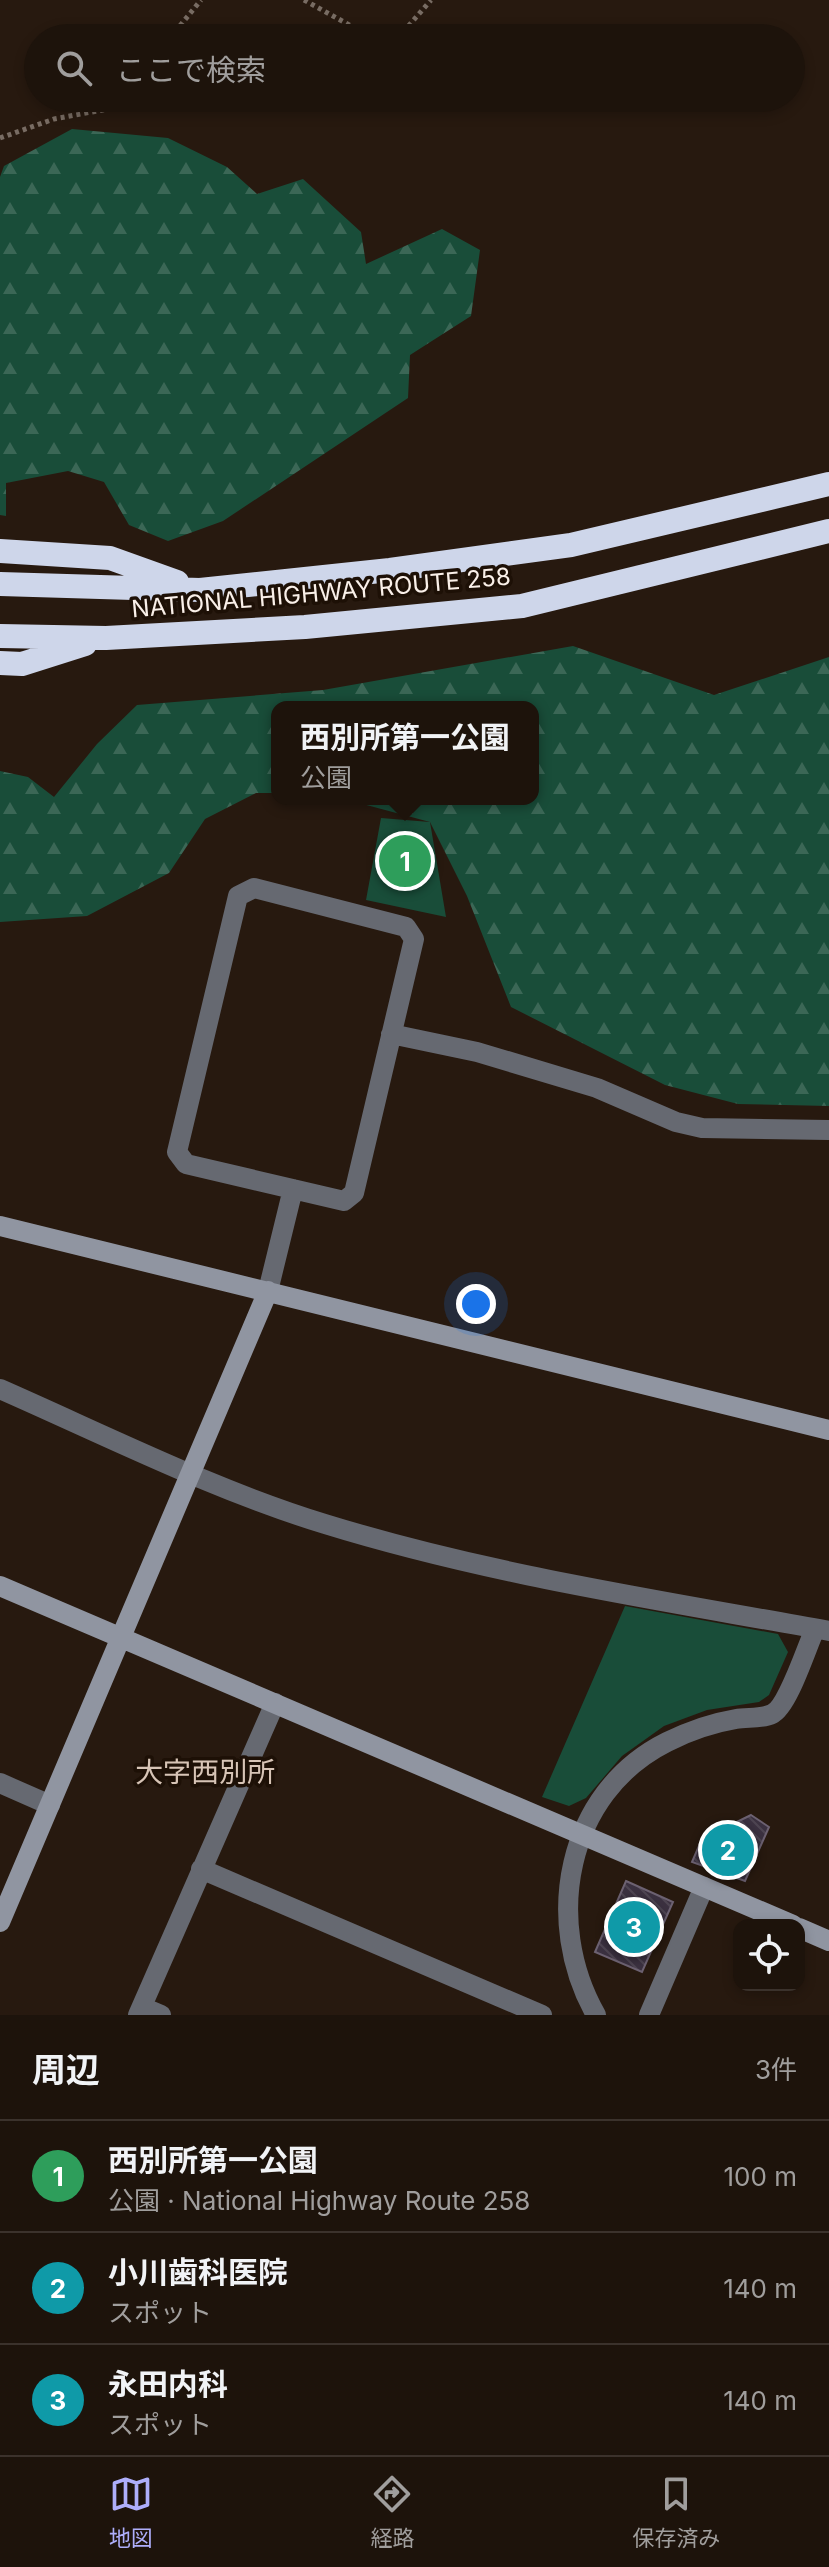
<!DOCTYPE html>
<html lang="ja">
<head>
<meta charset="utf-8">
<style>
  body { margin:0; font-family:Inter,"Noto Sans JP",sans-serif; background:#251c14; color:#f1f3f6 }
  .controls { position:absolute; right:24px; bottom:24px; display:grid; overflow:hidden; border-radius:16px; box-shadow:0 4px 12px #0003 }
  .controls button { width:72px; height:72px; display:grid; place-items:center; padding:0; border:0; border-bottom:2px solid #3b322c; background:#1d130b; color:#f1f3f6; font:40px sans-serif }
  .you { position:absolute; left:476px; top:1304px; width:28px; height:28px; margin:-20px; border:6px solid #fff; border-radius:50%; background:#1a73e8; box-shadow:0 0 0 12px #1a73e833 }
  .badge { display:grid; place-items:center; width:52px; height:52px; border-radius:50%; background:#aeaefa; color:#fff; font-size:26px; font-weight:700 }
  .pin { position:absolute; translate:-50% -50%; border:4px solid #fff; box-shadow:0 2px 8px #0006 }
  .popup { position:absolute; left:271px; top:701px; width:268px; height:104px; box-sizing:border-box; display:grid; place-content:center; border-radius:16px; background:#1d130b; filter:drop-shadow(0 2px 6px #0005); font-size:26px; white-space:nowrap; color:#a09e9d }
  .popup b { font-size:30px; color:#f1f3f6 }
  .popup::after { content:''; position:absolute; left:50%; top:100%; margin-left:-16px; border:16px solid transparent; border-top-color:#1d130b }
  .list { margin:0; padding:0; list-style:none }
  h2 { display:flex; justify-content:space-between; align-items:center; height:104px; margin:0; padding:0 32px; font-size:34px }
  h2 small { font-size:26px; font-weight:400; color:#a09e9d }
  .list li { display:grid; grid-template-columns:52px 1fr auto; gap:24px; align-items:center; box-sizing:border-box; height:112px; padding:0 32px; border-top:2px solid #3b322c }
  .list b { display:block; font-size:30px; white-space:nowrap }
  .list p { margin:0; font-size:26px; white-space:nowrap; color:#a09e9d }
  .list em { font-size:26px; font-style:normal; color:#a09e9d }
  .icon { flex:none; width:44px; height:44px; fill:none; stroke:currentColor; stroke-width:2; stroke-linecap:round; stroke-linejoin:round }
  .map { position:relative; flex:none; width:829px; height:2015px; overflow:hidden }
  .search { position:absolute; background:#1d130b; box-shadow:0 4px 12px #0003; left:24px; right:24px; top:24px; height:88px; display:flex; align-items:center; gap:20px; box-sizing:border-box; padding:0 28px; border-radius:44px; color:#a09e9d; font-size:30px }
  .sheet { height:440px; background:#1d130b }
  nav { display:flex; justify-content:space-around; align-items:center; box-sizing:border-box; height:112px; border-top:2px solid #3b322c; background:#1d130b; font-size:22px; color:#a09e9d }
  nav a { display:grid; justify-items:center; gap:4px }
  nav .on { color:#aeaefa }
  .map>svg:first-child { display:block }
  .green { fill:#194d39 }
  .forest { fill:url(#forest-firs) }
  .building { fill:url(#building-back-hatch); stroke:#6c6171; stroke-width:2 }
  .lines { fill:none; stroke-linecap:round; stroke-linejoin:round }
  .path { stroke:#786c63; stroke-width:5; stroke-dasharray:4 4; stroke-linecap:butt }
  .street { stroke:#666971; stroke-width:20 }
  .secondary { stroke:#9095a1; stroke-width:20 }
  .highway { stroke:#ced6ea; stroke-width:24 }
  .labels { text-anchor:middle; stroke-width:7; stroke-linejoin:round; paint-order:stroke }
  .street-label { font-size:24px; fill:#faf0e9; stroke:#1d1006 }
  .quarter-label { font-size:28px; fill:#d7c4b6; stroke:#1d1006 }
</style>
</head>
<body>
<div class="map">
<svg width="829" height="2015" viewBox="0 0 829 2015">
  <defs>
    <pattern id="forest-firs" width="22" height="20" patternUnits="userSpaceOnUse" patternTransform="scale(2)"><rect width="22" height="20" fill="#194d39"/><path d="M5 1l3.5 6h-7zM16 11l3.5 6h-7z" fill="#3b6756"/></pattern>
    <pattern id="building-back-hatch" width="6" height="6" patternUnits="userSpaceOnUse" patternTransform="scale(2)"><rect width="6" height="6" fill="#3b3140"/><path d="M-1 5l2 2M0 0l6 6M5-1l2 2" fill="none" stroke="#4e4552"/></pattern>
  </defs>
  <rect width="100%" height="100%" fill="#27190f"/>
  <!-- green -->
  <path class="green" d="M381,818L430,822L446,917L366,900Z
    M625,1606L778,1634L788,1652L769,1695L759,1702L707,1710L664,1726L622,1756L586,1798L569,1806L542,1797Z"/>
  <!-- forest -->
  <path class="forest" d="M72,129L168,138L227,167L257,194L303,179L361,232L366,264L442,229L480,250L471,316L410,355L408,398L223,521L168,541L129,525L104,482L68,471L6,483V516L0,515V177L4,166Z
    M573,646L714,695L829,657V1106L738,1104L665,1085L511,1007L467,896L430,822L344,799H533V707H277V793H256L205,819L169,873L87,916L0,922V771L28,777L54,797L97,744L137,705L323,690Z"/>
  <!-- building -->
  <path class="building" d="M751,1815L769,1827L745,1881L692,1862L702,1839Z
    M626,1881L673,1902L642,1972L595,1952Z"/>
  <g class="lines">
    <!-- path -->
    <path class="path" d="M304,0L373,38
      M170,38L201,0
      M398,38L431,0
      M0,138L54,119L124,106L129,98"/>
    <!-- street -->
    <path class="street" d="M254,888L406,927L414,939L354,1193L344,1201L186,1164L177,1152L238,896Z
      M391,1034L477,1052L597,1088L676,1122L702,1128L829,1130
      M268,1291L293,1189
      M0,1389C107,1436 214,1490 325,1524C490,1575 660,1600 829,1631
      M0,1783L50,1805
      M201,1869L542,2015
      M142,2007L161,2015
      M138,2015L275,1703
      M596,2015C543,1922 565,1793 667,1742C689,1731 712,1723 736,1719C747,1717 762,1719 772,1714C788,1707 807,1646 815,1629
      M649,2015L704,1887"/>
    <!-- secondary -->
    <path class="secondary" d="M0,1226L829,1430
      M0,1586L793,1925
      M0,1922L268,1291
      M799,1928L829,1941"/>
    <!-- highway -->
    <path class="highway" d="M0,551L110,558L177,582
      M0,584L200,590L390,570L571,545L829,484
      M0,636L106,638L305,627L522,606L829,531
      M0,663L22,664L85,644"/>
  </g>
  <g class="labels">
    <!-- street labels -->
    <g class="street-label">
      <text transform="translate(321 593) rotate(-5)" y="8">NATIONAL HIGHWAY ROUTE 258</text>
    </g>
    <!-- quarter labels -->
    <g class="quarter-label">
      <text x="205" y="1782">大字西別所</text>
    </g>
  </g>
</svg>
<div class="controls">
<button><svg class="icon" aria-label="locate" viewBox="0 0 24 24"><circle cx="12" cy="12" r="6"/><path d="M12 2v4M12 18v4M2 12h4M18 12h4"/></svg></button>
</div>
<div class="you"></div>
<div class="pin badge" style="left:405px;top:861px;background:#2e9e5b">1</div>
<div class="popup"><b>西別所第一公園</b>公園</div>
<div class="pin badge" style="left:728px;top:1850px;background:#0f9aa8">2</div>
<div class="pin badge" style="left:634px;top:1927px;background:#0f9aa8">3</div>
<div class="search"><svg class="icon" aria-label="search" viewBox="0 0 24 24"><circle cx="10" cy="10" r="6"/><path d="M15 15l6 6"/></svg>ここで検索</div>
</div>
<section class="sheet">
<h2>周辺<small>3件</small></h2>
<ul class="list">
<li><span class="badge" style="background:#2e9e5b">1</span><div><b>西別所第一公園</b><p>公園 · National Highway Route 258</p></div><em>100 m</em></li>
<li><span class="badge" style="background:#0f9aa8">2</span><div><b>小川歯科医院</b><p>スポット</p></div><em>140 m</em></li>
<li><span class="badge" style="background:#0f9aa8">3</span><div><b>永田内科</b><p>スポット</p></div><em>140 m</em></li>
</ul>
</section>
<nav>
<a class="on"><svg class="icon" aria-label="map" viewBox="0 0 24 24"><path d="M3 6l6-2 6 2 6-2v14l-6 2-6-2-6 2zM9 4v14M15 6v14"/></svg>地図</a>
<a><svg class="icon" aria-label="directions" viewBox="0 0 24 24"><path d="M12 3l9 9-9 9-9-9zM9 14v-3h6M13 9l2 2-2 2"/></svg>経路</a>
<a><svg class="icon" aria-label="saved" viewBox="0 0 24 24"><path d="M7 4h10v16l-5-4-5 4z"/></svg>保存済み</a>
</nav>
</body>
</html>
